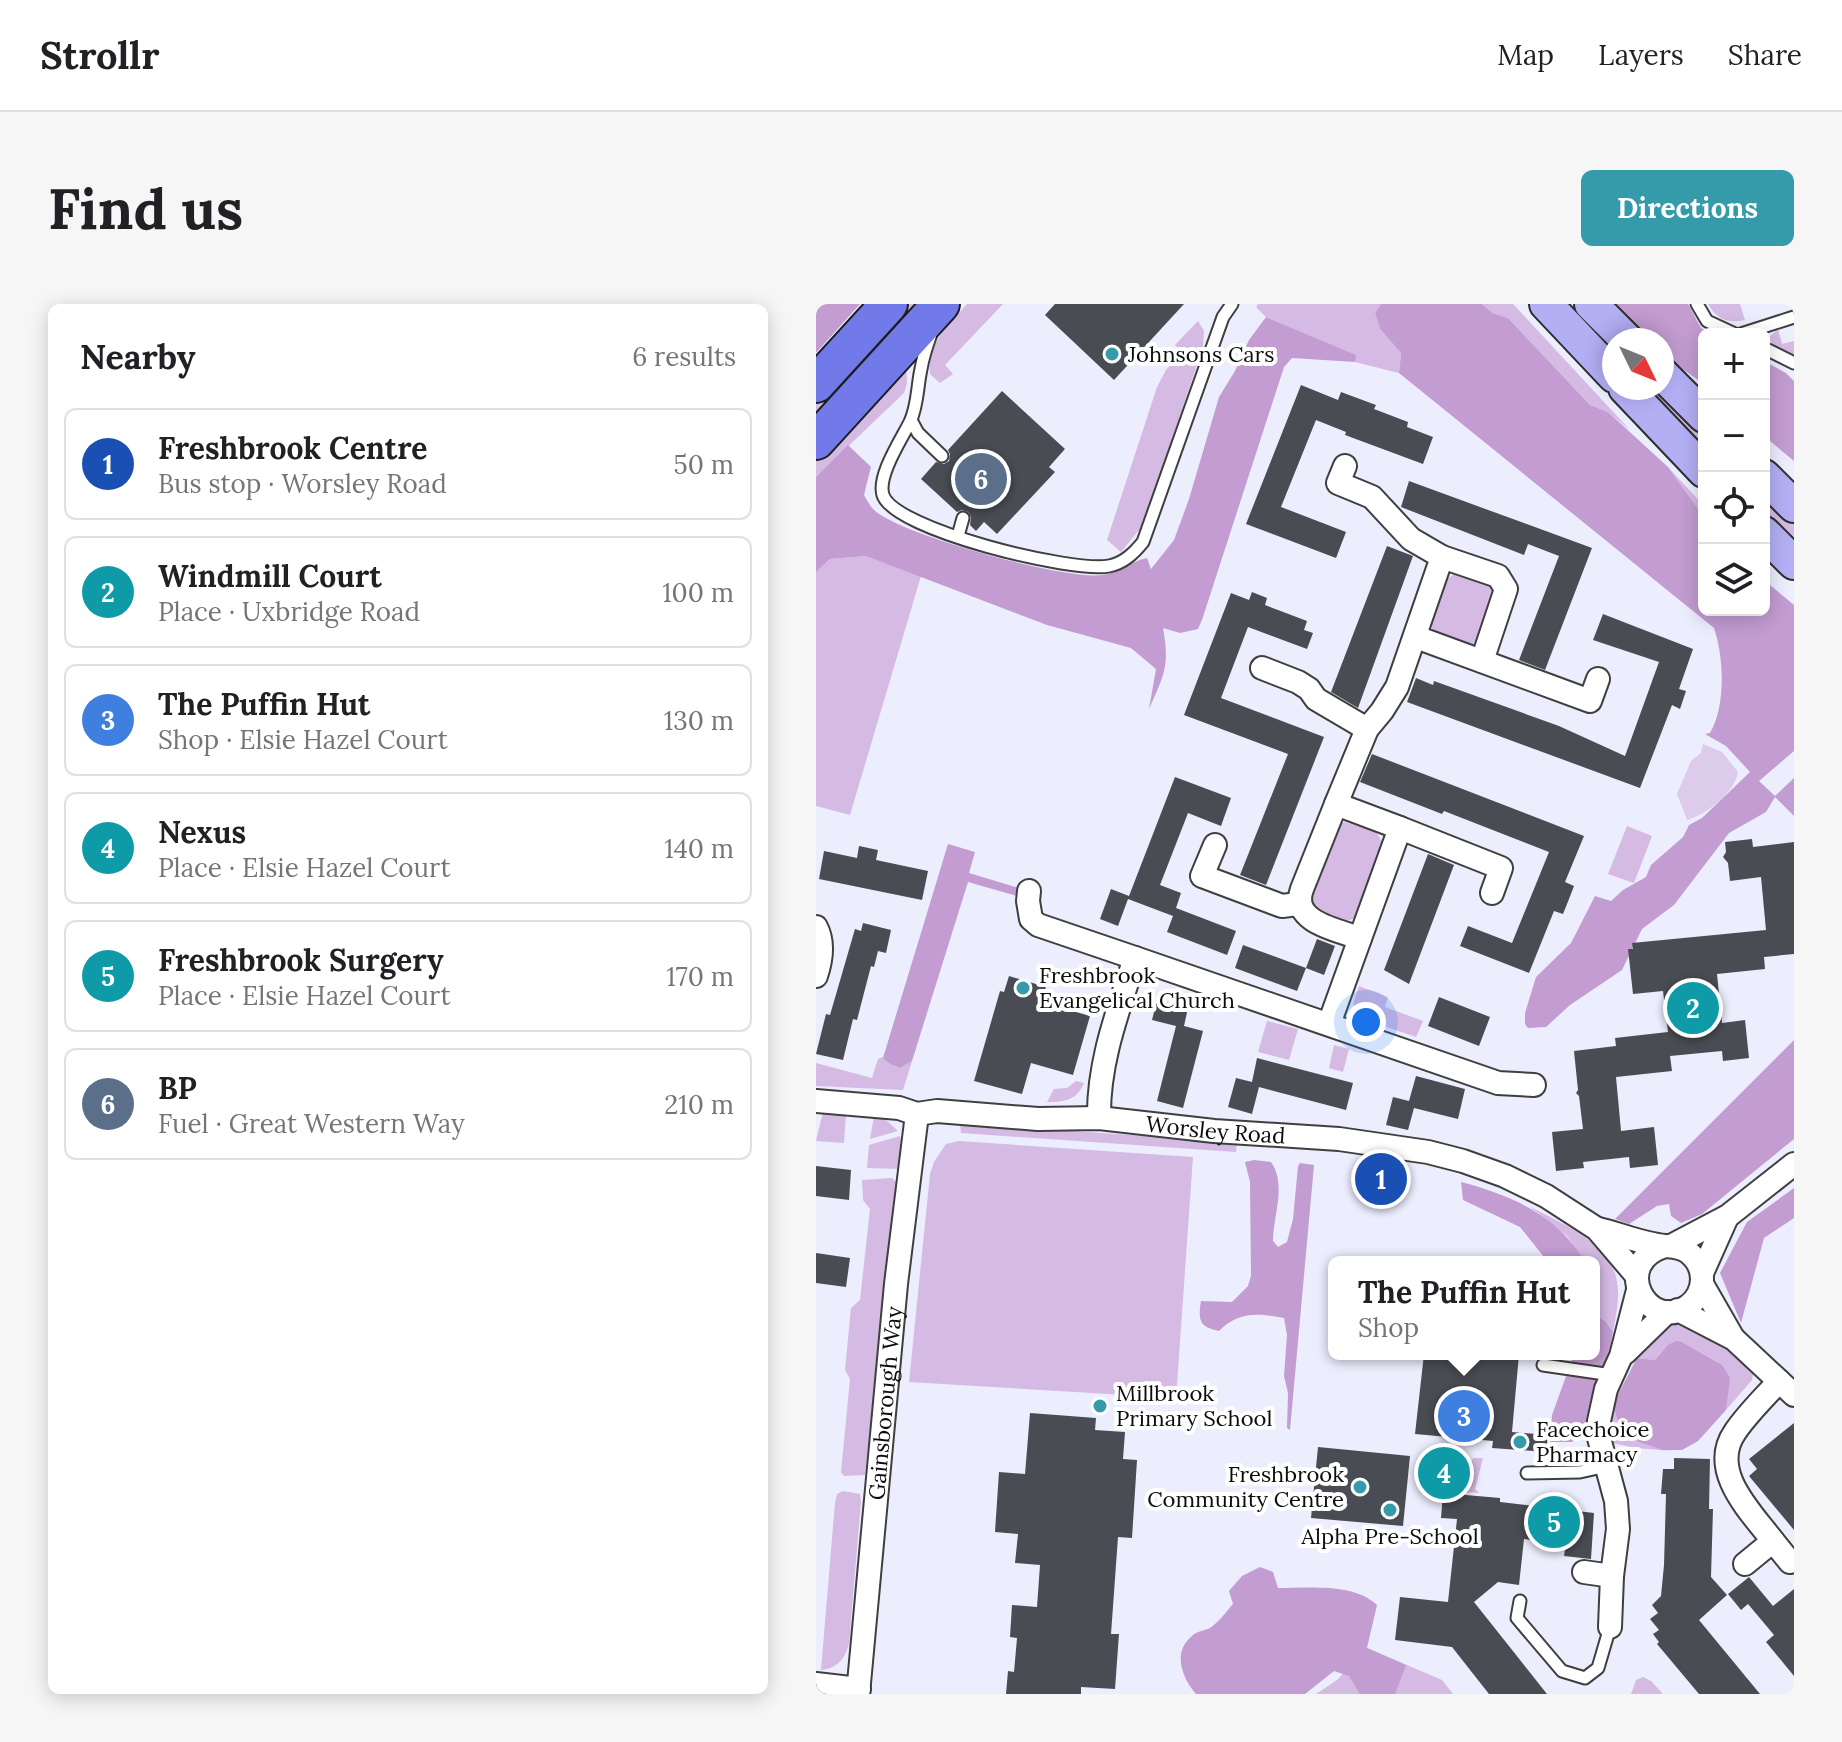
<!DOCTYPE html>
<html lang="en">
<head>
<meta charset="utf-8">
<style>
  body { margin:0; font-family:Lora,serif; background:#f6f6f6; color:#202124 }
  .controls { position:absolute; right:24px; top:24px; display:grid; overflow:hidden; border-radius:12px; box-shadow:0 4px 20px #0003 }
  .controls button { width:72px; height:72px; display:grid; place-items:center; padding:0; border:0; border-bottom:2px solid #e0e0e0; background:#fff; color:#202124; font:40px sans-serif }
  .compass { position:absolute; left:786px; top:24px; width:72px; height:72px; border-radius:50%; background:#fff; box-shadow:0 4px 20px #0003; rotate:133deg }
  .you { position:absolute; left:550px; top:718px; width:28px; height:28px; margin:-20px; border:6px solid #fff; border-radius:50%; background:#1a73e8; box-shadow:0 0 0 12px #1a73e833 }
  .badge { display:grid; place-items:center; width:52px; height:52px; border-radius:50%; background:#359baa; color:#fff; font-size:26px; font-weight:700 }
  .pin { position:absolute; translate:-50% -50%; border:4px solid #fff; box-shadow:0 2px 8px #0006 }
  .popup { position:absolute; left:512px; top:952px; width:272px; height:104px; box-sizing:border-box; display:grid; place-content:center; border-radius:12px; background:#fff; filter:drop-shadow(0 2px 6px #0005); font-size:26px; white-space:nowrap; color:#757577 }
  .popup b { font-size:30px; color:#202124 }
  .popup::after { content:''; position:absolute; left:50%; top:100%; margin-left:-16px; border:16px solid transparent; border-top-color:#fff }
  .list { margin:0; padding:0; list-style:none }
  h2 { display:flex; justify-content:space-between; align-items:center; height:104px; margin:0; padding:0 32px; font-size:34px }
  h2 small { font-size:26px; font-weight:400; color:#757577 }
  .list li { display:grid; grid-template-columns:52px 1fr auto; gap:24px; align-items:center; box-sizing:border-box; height:112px; margin:0 16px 16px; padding:0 16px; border:2px solid #e0e0e0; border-radius:12px }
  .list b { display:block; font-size:30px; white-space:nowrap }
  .list p { margin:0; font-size:26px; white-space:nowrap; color:#757577 }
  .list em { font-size:26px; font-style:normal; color:#757577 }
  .icon { flex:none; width:44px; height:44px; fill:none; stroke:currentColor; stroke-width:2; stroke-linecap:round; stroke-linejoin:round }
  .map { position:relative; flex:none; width:978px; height:1390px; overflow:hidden; border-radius:12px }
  header { display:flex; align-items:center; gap:48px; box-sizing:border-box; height:112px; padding:0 40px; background:#fff; border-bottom:2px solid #e0e0e0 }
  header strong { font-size:38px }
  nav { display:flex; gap:44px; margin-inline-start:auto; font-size:28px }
  .intro { display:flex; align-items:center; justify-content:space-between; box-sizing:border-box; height:192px; padding:0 48px }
  h1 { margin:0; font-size:56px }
  .button { padding:20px 36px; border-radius:12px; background:#359baa; color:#fff; font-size:28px; font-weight:700 }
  main { display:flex; gap:48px; padding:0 48px }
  aside { flex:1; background:#fff; border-radius:12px; box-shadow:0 4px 20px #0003 }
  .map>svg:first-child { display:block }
  .green { fill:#d5bae3 }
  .forest { fill:#c39cd2 }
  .pitch { fill:#dccbeb }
  .building { fill:#494d53 }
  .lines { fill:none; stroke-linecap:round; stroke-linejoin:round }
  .service-casing { stroke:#3f3f3f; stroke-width:15 }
  .minor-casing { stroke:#3f3f3f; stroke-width:26 }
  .secondary-casing { stroke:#2e2e2e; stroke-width:36 }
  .primary-casing { stroke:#1d1d1d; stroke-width:40 }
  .service { stroke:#fff; stroke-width:11 }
  .minor { stroke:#fff; stroke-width:22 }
  .secondary { stroke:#b3aff5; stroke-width:32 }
  .primary { stroke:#717ae8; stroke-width:36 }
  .poi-dot { fill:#359baa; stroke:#fff; stroke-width:3 }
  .labels { text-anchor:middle; stroke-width:8; stroke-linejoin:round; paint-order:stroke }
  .poi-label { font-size:22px; fill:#0c0c0c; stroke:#fff; text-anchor:start }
  .street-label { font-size:22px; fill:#0c0c0c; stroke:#fff }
</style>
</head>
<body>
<header>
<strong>Strollr</strong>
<nav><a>Map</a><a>Layers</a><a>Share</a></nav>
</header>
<div class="intro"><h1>Find us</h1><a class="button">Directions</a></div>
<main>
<aside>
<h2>Nearby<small>6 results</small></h2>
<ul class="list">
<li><span class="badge" style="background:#1a4fb4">1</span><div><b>Freshbrook Centre</b><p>Bus stop · Worsley Road</p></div><em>50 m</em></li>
<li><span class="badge" style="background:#0f9aa8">2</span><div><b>Windmill Court</b><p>Place · Uxbridge Road</p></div><em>100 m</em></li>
<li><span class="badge" style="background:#3f7fe0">3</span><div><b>The Puffin Hut</b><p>Shop · Elsie Hazel Court</p></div><em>130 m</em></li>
<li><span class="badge" style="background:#0f9aa8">4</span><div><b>Nexus</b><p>Place · Elsie Hazel Court</p></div><em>140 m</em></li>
<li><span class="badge" style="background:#0f9aa8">5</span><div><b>Freshbrook Surgery</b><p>Place · Elsie Hazel Court</p></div><em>170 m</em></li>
<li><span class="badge" style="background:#5c6f8a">6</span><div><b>BP</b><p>Fuel · Great Western Way</p></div><em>210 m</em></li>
</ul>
</aside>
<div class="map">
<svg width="978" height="1390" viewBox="0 0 978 1390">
  <rect width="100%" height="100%" fill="#ecedfd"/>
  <!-- green -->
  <path class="green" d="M91,0H109L0,118V100Z
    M151,0H187L129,61L137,70L124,79L114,70C110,40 133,21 151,0Z
    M442,0H565L559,9L564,25L585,49L583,69L539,58V51L450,13L440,3Z
    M666,0H697L814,126L792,108L774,101L692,14L675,9Z
    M892,0H924L929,16C912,20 900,15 892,0Z
    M382,17L388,27L387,43L327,221L305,248L291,236L341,83L350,66L366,49L359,41Z
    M962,25L966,40L978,37V53C968,48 956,45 953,33Z
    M90,61L91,79L88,89L0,173V155Z
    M825,84H844L888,128V149Z
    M852,163L888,202V213Z
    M948,188L978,217V237L948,209Z
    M50,252L105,272L34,511L0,502V268L14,255Z
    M640,269L675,281L679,285L665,333L653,343L620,330L614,321L629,276Z
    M528,518L560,528L568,541L542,612C524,624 510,613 492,605L494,583L523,520Z
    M811,522L836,532L818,579L792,570Z
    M543,682L572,693L569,703L607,717L600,733L544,714L537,700Z
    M451,717L482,725L473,756L442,748Z
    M518,741L533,745L527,768L513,764Z
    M67,753L74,760L84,764L96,757L87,786L0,782V759L56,774L62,755Z
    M260,777L268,779C261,796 249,798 231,798L238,785L251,784Z
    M7,808L30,810L28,839L0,837Z
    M58,812L69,815L82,827L54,835Z
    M151,820L421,838L420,848L145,829L144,821Z
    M84,832L86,845L83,865L51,864L53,841Z
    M143,837L377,853L360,1094L93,1078L114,870L118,858L130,840Z
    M76,874L80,878L49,1171L28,1172L25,1168L34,1075L29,1066L35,1004L44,996L54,905L47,896L46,876Z
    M713,902C744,919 795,938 801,978C804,995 800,1011 797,1028L790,1018L778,1009V958H766L767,954L751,932Z
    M865,1018L905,1038L937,1070L936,1076L910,1106V1094L901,1058L866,1038L847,1047L839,1056L821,1054L855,1019Z
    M799,1096C799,1129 828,1144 857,1147L820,1144L796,1139L795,1110Z
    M658,1154H667L659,1185L663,1189L647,1188L651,1161Z
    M27,1187L44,1190L45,1198L33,1339C29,1355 22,1364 5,1366L19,1199L21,1190Z
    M551,1344L626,1376L637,1390H500L521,1376Z
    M827,1373L835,1377L847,1390H815L820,1376Z"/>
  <!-- forest -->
  <path class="forest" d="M0,0H44L0,49Z
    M565,0H666L676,9L692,14L774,101L792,108L852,163L888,213V306H948V276L978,301V447L943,477L959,492L978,474V512L959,493L950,508L913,529L858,601L826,625L806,666L754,701L730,723L712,724L709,720V709L720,673L755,639L779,592L795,597L807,586L830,573L835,561L867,533L873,521L886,514L934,468L910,442L889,430L894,429C910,402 908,353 898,324L583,69L585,49L564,25L559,9Z
    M793,0H872L885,24L896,30H888V80L846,51V36H830Z
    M450,13L540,51L539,58L476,54L468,63L386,316L382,325L364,329L347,324C354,362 348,371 333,405L340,365L315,344L231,321L50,252L14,255L0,268V173L32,141L55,163L48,191C51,196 54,202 58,206C85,231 248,276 286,271C303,269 315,257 331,254L335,265L358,236L373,195L403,93L419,67L433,36Z
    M948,57L970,69L978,77V157L948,132Z
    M132,540L159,548L153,569L203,584L201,592L152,578L96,757L84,764L74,760L67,754Z
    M978,736V835L886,910L865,919L855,912L853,900L841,902L813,920L799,915Z
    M438,856L455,858C471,881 457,912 457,937L462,943L471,938L477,915L482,862L484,859L498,861L474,1126L471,1124L472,1089L468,1072L471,1031L468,1014C441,1009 423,1007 403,1027C383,1023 382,1016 385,997L416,998L432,982L435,972L434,878L429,858Z
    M645,878C694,891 739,910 767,954L766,958H732L704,923L647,896Z
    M978,884V914L948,934L925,1019L904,969L931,918Z
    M778,1009L790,1018L797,1028L794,1043L774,1098L769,1123L756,1138H734L736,1111L758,1050H778Z
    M860,1037L866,1038L906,1061L914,1074L910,1106L882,1137L866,1146H846L823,1138L803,1119L799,1107V1096L821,1054L839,1056L852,1041Z
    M444,1263L457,1268L462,1284C493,1284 538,1279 561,1301L551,1344L590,1361L579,1390H544L533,1372L518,1367L489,1390H380C366,1374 356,1348 376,1332C381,1327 388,1327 394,1324C403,1318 410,1308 417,1300L413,1287L426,1272Z"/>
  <!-- pitch -->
  <path class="pitch" d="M887,440L906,448L922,468C919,488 890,511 871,516L861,490L875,457L885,449Z"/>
  <!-- building -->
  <path class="building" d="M239,0H368L298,76L229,11Z
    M485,81L522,96L525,88L560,101L558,105L592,118L591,123L617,133L607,160L529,131L530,128L500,116L465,203L530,228L520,254L430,220Z
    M186,87L249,145L233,163L239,168L181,230L168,218L160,227L154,221L155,213L152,208L146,206L141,208L105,175L120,158L128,160L133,157L134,150L132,146Z
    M593,177L776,244L729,366L703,356L743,252L712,240L708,251L585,203Z
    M571,242L597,252L542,404L515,388Z
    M436,288L451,294L449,301L491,317L488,326L497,329L491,345L432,323L405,394L508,433L450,581L424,571L472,450L368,411L415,289L433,296Z
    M787,310L877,345L863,385L870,387L864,405L856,401L824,484L591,398L600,374L617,381L618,377L743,422L809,452L843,358L777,336Z
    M556,450L768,532L749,578L758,582L753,595L747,610L738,607L713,669L644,642L652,622L696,639L733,548L628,507L626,510L544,478Z
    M359,473L415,494L405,522L372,509L344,581L365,589L360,604L420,627L411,651L351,628L357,612L312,595L302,622L284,615L295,585L313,592Z
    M936,535L937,543L978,538V650L948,653L949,665L901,670L906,719L929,716L933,754L907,757L906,747L854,752L856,767L800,773L805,827L838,823L842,861L814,864L813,853L767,858L768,864L740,867L736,828L767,825L763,792L760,789L762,786L758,747L800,742L799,734L852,728L847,687L817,690L812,645H817L816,639L950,626L945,573L914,577L912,559L907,553L910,548L909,538Z
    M43,542L62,546L60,556L112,567L106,596L3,575L8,547L41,554Z
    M612,550L638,561L593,680L568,666Z
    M47,619L75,626L70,649L62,647L58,663L55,662L41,716L37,715L27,756L0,750L10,710L14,711L39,625L45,627Z
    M501,635L519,642L508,671L490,664Z
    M427,641L490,664L481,687L419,664Z
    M193,672L230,683L225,698L274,712L257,771L215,759L206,790L158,777L184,687L188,688Z
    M623,693L674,713L663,742L612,722Z
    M341,696L372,704L368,722L387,727L367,804L341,797L360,722L336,716Z
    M441,754L537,779L530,806L443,783L436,810L412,803L420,774L436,778Z
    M600,772L649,785L642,815L598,804L592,826L570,821L577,793L593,797Z
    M0,862L35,866L33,896L0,892Z
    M0,949L34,954L30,983L0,979Z
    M608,1050H703L696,1128L732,1131L730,1148L676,1144L677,1137L599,1130Z
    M214,1109L280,1114L279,1126L309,1128L307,1155L321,1156L316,1234L302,1233L295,1330H303L299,1385L265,1383V1390H190L192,1367L198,1368L201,1334L194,1333L196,1301L221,1303L224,1261L199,1259L202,1230L179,1228L183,1168L209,1170Z
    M978,1119V1226L933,1172L941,1165L933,1155Z
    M502,1143L594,1152L587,1222L495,1214Z
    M858,1154L894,1155L893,1205H897L895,1273L911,1291L883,1316L944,1390H883L841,1340L843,1338L837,1330L843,1326L834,1315L842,1309L836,1301L845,1292L848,1261L850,1190H845L847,1165H858Z
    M627,1189L684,1194V1198L778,1209L775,1255L748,1252L749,1246L743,1245V1240L708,1235L703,1281L682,1278L658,1298L731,1390H673L636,1343L579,1336L584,1293L632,1298L641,1215L625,1214Z
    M933,1273L957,1302L978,1285V1372L950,1338L958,1331L932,1300L925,1306L912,1290Z"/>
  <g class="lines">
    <defs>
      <path id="service" d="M881,0L891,17L919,30
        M115,30C111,41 107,53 105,65C101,83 102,101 94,118C85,136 61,172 67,191C78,226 257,269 293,262C308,259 318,249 327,238L407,13L416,0
        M925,30L978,13
        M948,44L978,59
        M95,116L102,129L126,152
        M142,232L147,214
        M727,1061L796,1071
        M711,1169L764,1168L791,1162
        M704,1297L701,1314L746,1367L769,1374L782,1364L794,1323"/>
      <g id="minor">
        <path d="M626,253L682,272L690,285L666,357"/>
        <path d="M600,333L774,397L782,375"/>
        <path d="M446,364L482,378L493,385L500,395L551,425"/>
        <path d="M520,500L551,425L566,407L581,383L626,253L595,235L556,193L522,179L529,162"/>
        <path d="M399,541L386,572L466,602L482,600"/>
        <path d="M213,587L212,597L215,615L222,621L319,654"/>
        <path d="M0,623C8,638 5,657 0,672"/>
        <path d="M544,634C521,626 474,618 486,585L520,500L584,524"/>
        <path d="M513,720L584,524L685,564L676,589"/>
        <path id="s1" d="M0,797L83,804L101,810L121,807L222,815L283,814L398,827L523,835L612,848L647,857L689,872L730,892L781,925L821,972"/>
        <path d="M283,814C282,758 302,707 319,654L682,779L718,781"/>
        <path d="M782,925C804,930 827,940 849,942C858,943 865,943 872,948C881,955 886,964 886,975C886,985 881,996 872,1002C832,1030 793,959 849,942"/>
        <path d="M855,942L912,912L978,860"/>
        <path d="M886,969L911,913"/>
        <path d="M886,980L917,1034"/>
        <path d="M862,1006L918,1035L978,1091"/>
        <path d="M809,1049L851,1008"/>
        <path d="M957,1237L974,1258"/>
        <path d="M929,1260L957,1237C935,1208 892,1167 919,1128C931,1110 948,1094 963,1077"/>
        <path d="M768,1268L796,1272L802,1225L800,1197L783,1134V1117L790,1085L805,1052L822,986"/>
        <path d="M794,1323L796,1272"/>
        <path d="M0,1380L43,1385"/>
        <path id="s2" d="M42,1390L80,980L101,810"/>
      </g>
      <path id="secondary" d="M730,0L798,72
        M775,0L811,36
        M846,70L888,112
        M809,84L888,167
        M948,172L978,202
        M948,229L978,259"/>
      <path id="primary" d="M0,80L73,0
        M0,137L125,0"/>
    </defs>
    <!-- service casing -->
    <use href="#service" class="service-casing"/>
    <!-- minor casing -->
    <use href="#minor" class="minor-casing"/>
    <!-- secondary casing -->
    <use href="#secondary" class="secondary-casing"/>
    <!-- primary casing -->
    <use href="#primary" class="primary-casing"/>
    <!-- service -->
    <use href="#service" class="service"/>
    <!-- minor -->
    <use href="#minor" class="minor"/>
    <!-- secondary -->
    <use href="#secondary" class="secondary"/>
    <!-- primary -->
    <use href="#primary" class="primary"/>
  </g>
  <!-- markers -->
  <g class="poi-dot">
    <circle cx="296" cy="50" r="8"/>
    <circle cx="207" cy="684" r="8"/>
    <circle cx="284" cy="1102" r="8"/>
    <circle cx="704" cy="1138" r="8"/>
    <circle cx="544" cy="1183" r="8"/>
    <circle cx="574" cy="1206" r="8"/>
  </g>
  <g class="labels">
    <!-- poi labels -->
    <g class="poi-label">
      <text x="312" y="58">Johnsons Cars</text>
      <text x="223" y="679">Freshbrook<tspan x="223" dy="25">Evangelical Church</tspan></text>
      <text x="300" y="1097">Millbrook<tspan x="300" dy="25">Primary School</tspan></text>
      <text x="720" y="1133">Facechoice<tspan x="720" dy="25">Pharmacy</tspan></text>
      <text x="528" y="1178" text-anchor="end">Freshbrook<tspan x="528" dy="25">Community Centre</tspan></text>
      <text x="574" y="1240" text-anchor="middle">Alpha Pre-School</text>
    </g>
    <!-- street labels -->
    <g class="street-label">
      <text dy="8" stroke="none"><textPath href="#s1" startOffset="402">Worsley Road</textPath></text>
      <text dy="8" stroke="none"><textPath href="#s2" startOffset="292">Gainsborough Way</textPath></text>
    </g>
  </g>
</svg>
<div class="controls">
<button>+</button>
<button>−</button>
<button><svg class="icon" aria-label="locate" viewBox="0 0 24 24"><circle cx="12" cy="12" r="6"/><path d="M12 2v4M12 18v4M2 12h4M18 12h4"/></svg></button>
<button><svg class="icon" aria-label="layers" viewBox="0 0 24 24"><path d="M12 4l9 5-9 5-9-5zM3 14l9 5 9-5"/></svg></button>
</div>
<svg class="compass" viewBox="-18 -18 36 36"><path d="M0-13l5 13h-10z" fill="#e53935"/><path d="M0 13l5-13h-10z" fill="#757577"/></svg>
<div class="you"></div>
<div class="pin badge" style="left:565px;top:875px;background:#1a4fb4">1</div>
<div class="pin badge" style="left:877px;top:704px;background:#0f9aa8">2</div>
<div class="pin badge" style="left:648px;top:1112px;background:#3f7fe0">3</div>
<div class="popup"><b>The Puffin Hut</b>Shop</div>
<div class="pin badge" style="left:628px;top:1169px;background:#0f9aa8">4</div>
<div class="pin badge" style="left:738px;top:1218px;background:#0f9aa8">5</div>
<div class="pin badge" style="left:165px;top:175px;background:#5c6f8a">6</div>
</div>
</main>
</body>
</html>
